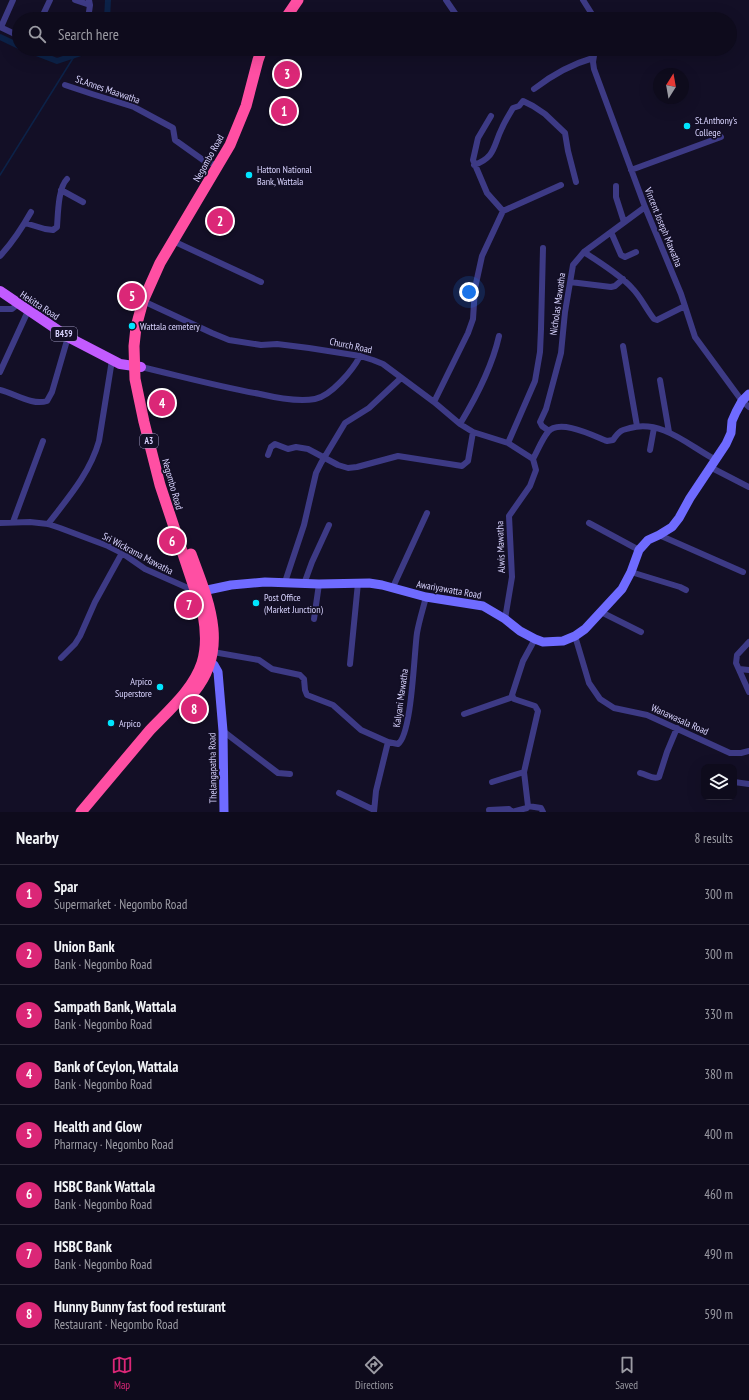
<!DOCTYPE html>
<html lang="en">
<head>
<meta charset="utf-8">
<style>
  body { margin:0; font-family:"PT Sans Narrow",sans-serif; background:#171425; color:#f1f3f6 }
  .controls { position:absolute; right:12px; bottom:12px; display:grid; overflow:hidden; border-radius:8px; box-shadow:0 4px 16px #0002 }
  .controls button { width:36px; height:36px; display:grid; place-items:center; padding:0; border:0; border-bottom:1px solid #2e2b3b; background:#0e0b1c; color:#f1f3f6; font:20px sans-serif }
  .compass { position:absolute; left:653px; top:68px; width:36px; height:36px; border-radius:50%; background:#0e0b1c; box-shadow:0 4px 16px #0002; rotate:11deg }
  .you { position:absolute; left:469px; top:292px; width:14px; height:14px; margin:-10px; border:3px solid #fff; border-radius:50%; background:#1a73e8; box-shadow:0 0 0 6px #1a73e833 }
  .badge { display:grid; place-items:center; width:26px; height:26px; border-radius:50%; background:#db2777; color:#fff; font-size:13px; font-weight:700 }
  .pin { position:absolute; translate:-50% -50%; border:2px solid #fff; box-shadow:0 1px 4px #0006 }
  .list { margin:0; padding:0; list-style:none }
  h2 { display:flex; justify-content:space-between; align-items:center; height:52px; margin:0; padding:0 16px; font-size:17px }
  h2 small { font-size:13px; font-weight:400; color:#9b9ba3 }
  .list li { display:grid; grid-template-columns:26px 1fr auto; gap:12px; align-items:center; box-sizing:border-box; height:60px; padding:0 16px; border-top:1px solid #2e2b3b }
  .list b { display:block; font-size:15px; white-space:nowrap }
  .list p { margin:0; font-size:13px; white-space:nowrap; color:#9b9ba3 }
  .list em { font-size:13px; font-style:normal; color:#9b9ba3 }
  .icon { flex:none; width:22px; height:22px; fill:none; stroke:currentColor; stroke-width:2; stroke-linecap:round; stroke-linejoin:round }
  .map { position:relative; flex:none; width:749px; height:812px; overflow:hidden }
  .search { position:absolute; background:#0e0b1c; box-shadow:0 4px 16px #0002; left:12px; right:12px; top:12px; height:44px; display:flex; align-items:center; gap:10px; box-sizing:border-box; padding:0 14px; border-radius:22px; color:#9b9ba3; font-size:15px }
  .sheet { height:532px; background:#0e0b1c }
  nav { display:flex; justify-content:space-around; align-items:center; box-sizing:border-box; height:56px; border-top:1px solid #2e2b3b; background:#0e0b1c; font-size:11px; color:#9b9ba3 }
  nav a { display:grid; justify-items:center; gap:2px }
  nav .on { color:#db2777 }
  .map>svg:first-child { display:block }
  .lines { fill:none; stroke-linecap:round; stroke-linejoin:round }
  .stream { stroke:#0c2248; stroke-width:1.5 }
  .canal { stroke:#0c2248; stroke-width:6 }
  .street { stroke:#3d3a85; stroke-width:6 }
  .secondary { stroke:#6f6bff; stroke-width:9 }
  .primary { stroke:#c25bff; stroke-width:10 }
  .highway { stroke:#ff4fa3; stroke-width:11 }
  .poi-dot { fill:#00e5ff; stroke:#130f26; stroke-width:1.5 }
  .labels { text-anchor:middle; stroke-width:3.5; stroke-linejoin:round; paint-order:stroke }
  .shield { fill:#130f26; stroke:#9e99be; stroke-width:1 }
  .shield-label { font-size:9px; font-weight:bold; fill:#d9d4ff }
  .street-label { font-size:10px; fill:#d9d4ff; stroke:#130f26 }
  .poi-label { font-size:10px; fill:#d9d4ff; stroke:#130f26; text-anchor:start }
</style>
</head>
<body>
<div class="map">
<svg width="749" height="812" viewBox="0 0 749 812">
  <rect width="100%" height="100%" fill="#130f26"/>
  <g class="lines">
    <!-- stream -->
    <path class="stream" d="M0,175L75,55"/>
    <!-- canal -->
    <path class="canal" d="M107,19L108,0
      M0,37L19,46
      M26,49L57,61L87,51L88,49"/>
    <!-- street -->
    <path class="street" d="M75,0L90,5
      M446,0L459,19
      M583,0L595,19
      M41,19L50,0
      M88,19L90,5L89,0
      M0,27L19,36
      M1,27L13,0
      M50,49H61
      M595,49L593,62L594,69L645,207L681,294L695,337L742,401L749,407
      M65,85L92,94L134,107L173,128L175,140L203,160L218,166
      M534,89C552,75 572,64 593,58
      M491,116L478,138L473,160L487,193L503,211L561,185
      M474,165C496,157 493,146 502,128C505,121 509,115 513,108L519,106L523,101L533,106L545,114L565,133L568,151L576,182
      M631,170L721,137
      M616,186V197L624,222
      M61,190L83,202
      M25,223L45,229L53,230L57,227C58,214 58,188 67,179
      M611,232L621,255L625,257L636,252
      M173,241L261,282
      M584,252C600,263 619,274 632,288C641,297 646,309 654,319L657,320L685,306
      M0,256C12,243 22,228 31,212
      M570,282L611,287L615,286L623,279
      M143,301L212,333L229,340L261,345L277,344L309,348L360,356L373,360L383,364L434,402L460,424L473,432L508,443L533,459
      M0,309H12L18,304
      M623,346L637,426
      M141,367C180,376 220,387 260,394C277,398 297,402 315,399C331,396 353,370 360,356
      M0,372L28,311
      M660,380L669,432
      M0,390C14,393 32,406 47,401L52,392L68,337
      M434,402L468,333L473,319L475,288L482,256L503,211
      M460,424C477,396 492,367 499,336
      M549,431L542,426L540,422L546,409L561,353L565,312L573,265L584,252L645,207
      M508,443L535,381L540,352L541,329L543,248
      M650,450L654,428
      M268,455L271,447L275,444L288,449L296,447L308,449L338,465L348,468L357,467L398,456L462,466L468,461L473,432
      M710,467L749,487
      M13,522L43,441
      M0,523L30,522L48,524L60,528L108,546L122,553L145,569L197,592
      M589,523L639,550
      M48,524C68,498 90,473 99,441L112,360
      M659,535L743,572
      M631,572L680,587L686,590
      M285,582L304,525L316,473L321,463L345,423L369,408L401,378
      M304,584L312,562L329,525
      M393,587L427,513
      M601,612L641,632
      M314,619L319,584
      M505,619L512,577L509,516L530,486L536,470L533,459C538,450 542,439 548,432C559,418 594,436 607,441L613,440C615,437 618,433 621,431C624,429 628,429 630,428C662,419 689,446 716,460
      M575,636L589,683L600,699L614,708L647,715L730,753H741L749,751
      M749,642L737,655L736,663L749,692
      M213,652L259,660L272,669L300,675L304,679L305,690L307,695L333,705L361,730L388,742
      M61,658L75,644L80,636L95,602L122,553
      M350,664L358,583
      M739,669L749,670
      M464,714L513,697
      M223,731L278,773L290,774
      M640,773C647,774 652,780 659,777L667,752L677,728
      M492,782L524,772
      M734,782L749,784
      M339,793L374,810
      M528,806L541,808L543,812
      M489,810L509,809L512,812
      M374,812L376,791L388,742L398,744C412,734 414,653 417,633C419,621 423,609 426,597
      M512,812L527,808L528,806L524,772L538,711L535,706L514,699L512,695L523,661L535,639"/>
    <!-- secondary -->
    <path class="secondary" d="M198,592L231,585L265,582L319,584L369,583L382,585L426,597L483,606L505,619L520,631L535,639L543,642L563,641L575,636L585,629L622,589L631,572L639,550L648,540L659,535L672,527L679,518L690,498L726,444L731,433L732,421L736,412L742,401L749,394
      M204,661L214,665L218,672L223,731L224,812"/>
    <!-- primary -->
    <path class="primary" d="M0,291L68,337L120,364L141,367"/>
    <!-- highway -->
    <path class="highway" d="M285,19L298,0
      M191,554C208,600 230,648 194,692
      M81,812C104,785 127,757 150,730C169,710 193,690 202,663C207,647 206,630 203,614L160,485L144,422L135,379L134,346L136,327L143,301L160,263L230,145L246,106L258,60L262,49"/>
  </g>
  <!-- markers -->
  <g class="poi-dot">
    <circle cx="687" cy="126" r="4"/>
    <circle cx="249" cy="175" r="4"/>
    <circle cx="132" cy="326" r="4"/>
    <circle cx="256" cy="603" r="4"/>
    <circle cx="160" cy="687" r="4"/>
    <circle cx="111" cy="723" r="4"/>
  </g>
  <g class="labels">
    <!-- shield labels -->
    <g class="shield">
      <rect x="51" y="327" width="26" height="14" rx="3"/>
      <rect x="140" y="434" width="18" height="14" rx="3"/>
    </g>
    <g class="shield-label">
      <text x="64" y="337">B459</text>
      <text x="149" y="444">A3</text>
    </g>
    <!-- street labels -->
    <g class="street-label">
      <text transform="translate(108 89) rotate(19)" y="4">St.Annes Maawatha</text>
      <text transform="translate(208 158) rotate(-61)" y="4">Negombo Road</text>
      <text transform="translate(664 227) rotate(68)" y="4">Vincent Joseph Mawatha</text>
      <text transform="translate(557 304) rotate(-82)" y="4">Nicholas Mawatha</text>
      <text transform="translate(40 305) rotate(33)" y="4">Hekitta Road</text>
      <text transform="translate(351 345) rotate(12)" y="4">Church Road</text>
      <text transform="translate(173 484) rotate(74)" y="4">Negombo Road</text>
      <text transform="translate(500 547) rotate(-92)" y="4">Alwis Mawatha</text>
      <text transform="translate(138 553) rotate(28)" y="4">Sri Wickrama Mawatha</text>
      <text transform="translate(449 589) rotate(10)" y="4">Awariyawatta Road</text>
      <text transform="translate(400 698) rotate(-82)" y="4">Kalyani Mawatha</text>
      <text transform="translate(680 719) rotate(24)" y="4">Wanawasala Road</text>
      <text transform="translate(212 768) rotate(-91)" y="4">Thelangapatha Road</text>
    </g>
    <!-- poi labels -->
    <g class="poi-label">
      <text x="695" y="124">St.Anthony's<tspan x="695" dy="12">College</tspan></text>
      <text x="257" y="173">Hatton National<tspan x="257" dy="12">Bank, Wattala</tspan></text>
      <text x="140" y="330">Wattala cemetery</text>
      <text x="264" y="601">Post Office<tspan x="264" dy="12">(Market Junction)</tspan></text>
      <text x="152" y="685" text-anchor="end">Arpico<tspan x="152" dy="12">Superstore</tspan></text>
      <text x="119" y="727">Arpico</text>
    </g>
  </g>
</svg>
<div class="controls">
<button><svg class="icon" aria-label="layers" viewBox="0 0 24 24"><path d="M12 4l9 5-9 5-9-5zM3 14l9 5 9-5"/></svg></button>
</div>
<svg class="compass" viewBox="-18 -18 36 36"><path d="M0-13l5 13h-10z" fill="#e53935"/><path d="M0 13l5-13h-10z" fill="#9b9ba3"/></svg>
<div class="you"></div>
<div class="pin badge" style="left:284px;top:111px">1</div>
<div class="pin badge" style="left:220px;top:221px">2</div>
<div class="pin badge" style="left:287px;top:74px">3</div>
<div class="pin badge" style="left:162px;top:403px">4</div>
<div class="pin badge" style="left:132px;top:296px">5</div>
<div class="pin badge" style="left:172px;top:541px">6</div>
<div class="pin badge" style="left:189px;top:605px">7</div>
<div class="pin badge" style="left:194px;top:709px">8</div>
<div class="search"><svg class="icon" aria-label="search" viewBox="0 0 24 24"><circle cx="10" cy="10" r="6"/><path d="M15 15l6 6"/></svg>Search here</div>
</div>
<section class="sheet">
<h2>Nearby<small>8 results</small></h2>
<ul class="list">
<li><span class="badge">1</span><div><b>Spar</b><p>Supermarket · Negombo Road</p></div><em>300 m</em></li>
<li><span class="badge">2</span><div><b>Union Bank</b><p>Bank · Negombo Road</p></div><em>300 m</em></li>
<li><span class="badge">3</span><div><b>Sampath Bank, Wattala</b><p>Bank · Negombo Road</p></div><em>330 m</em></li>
<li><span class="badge">4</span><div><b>Bank of Ceylon, Wattala</b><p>Bank · Negombo Road</p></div><em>380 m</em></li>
<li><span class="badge">5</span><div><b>Health and Glow</b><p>Pharmacy · Negombo Road</p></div><em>400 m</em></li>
<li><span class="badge">6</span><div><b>HSBC Bank Wattala</b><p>Bank · Negombo Road</p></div><em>460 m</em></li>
<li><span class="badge">7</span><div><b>HSBC Bank</b><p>Bank · Negombo Road</p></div><em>490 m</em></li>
<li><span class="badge">8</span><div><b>Hunny Bunny fast food resturant</b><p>Restaurant · Negombo Road</p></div><em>590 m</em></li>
</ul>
</section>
<nav>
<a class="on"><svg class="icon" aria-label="map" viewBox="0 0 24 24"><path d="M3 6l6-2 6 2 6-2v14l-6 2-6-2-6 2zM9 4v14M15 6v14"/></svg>Map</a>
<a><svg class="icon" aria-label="directions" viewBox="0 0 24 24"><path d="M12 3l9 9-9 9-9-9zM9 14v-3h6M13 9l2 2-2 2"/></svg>Directions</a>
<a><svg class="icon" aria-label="saved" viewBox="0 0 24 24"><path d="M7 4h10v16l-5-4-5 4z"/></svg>Saved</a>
</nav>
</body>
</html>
